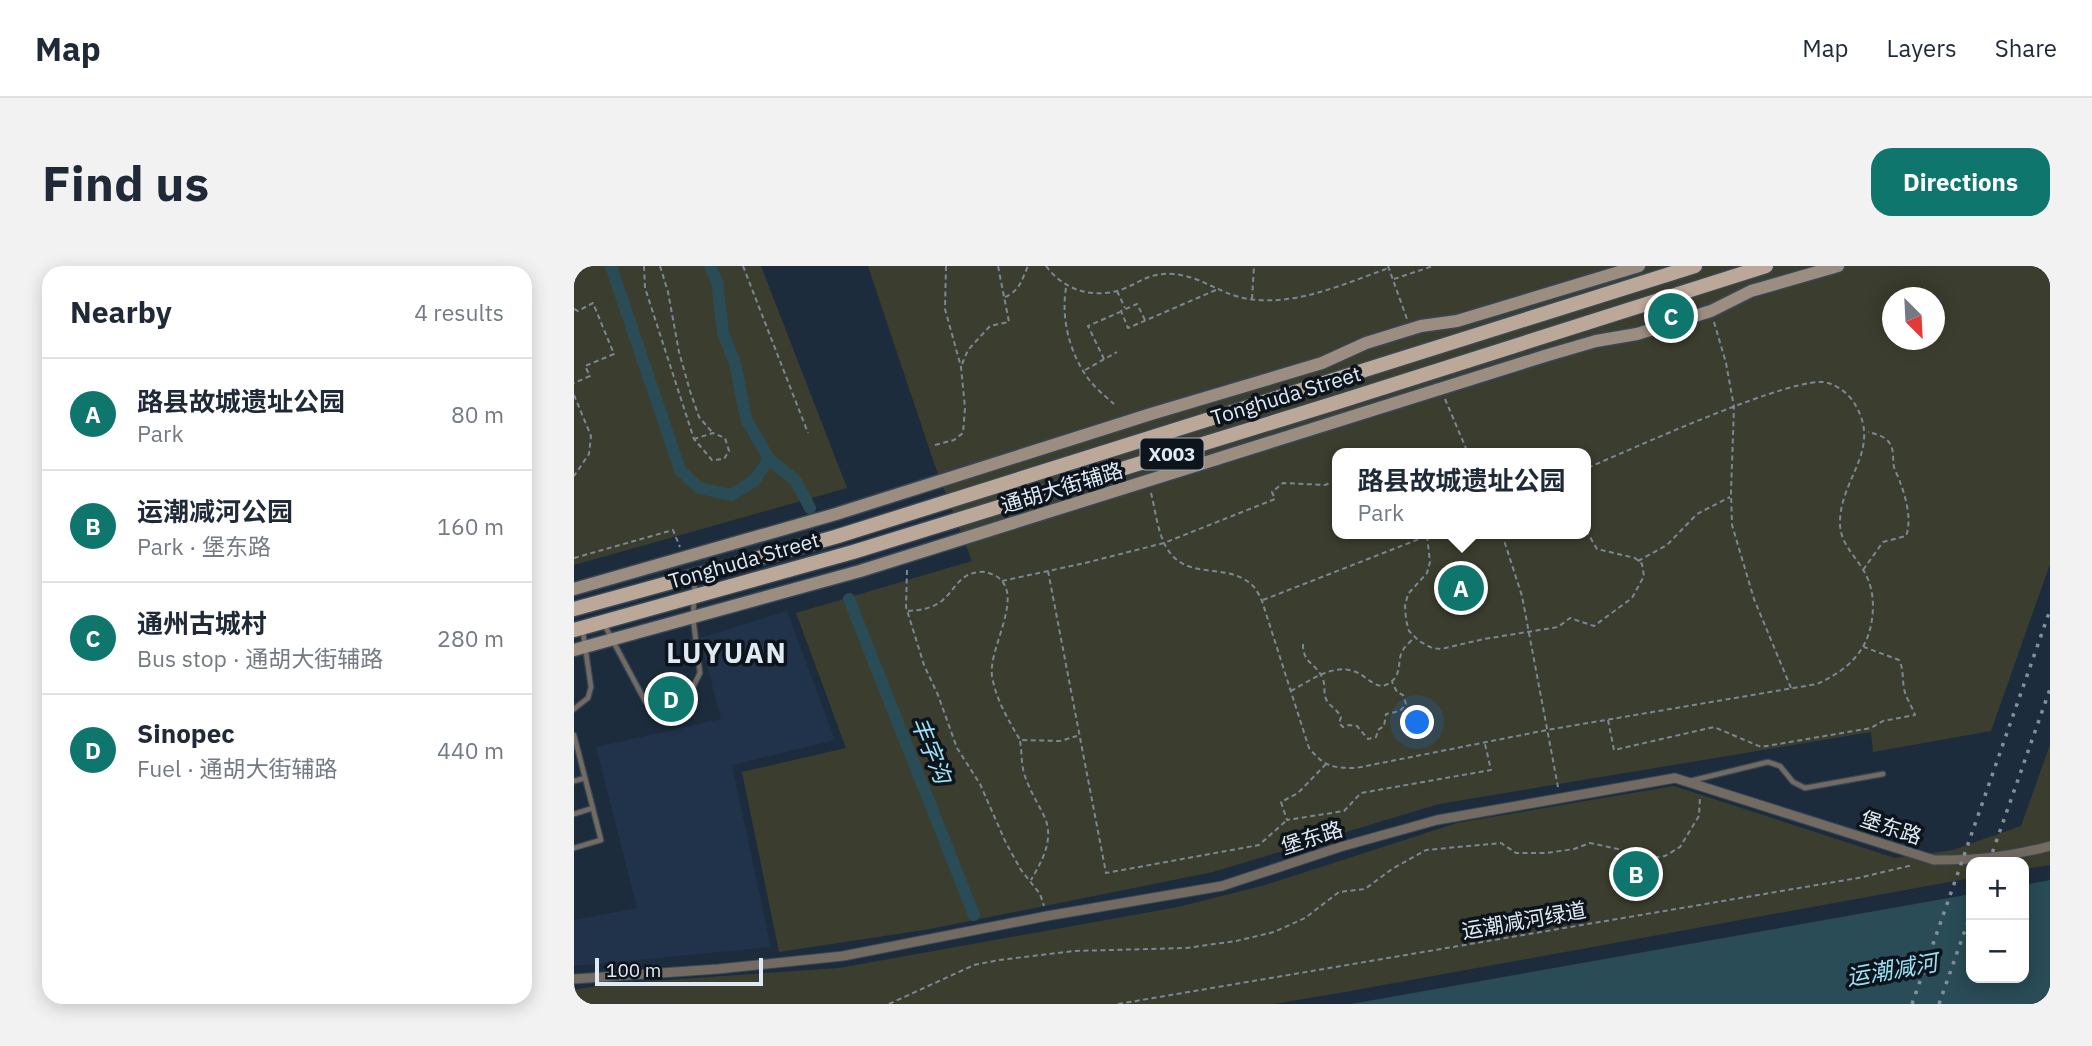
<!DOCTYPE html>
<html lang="en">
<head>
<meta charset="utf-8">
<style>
  body { margin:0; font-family:"IBM Plex Sans","Noto Sans SC",sans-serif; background:#f2f2f3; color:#1f2937 }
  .controls { position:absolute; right:21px; bottom:21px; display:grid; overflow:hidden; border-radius:14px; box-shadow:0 4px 18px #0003 }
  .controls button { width:63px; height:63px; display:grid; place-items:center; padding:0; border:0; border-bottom:2px solid #e0e1e3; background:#fff; color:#1f2937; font:35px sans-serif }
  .compass { position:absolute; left:1308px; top:21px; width:63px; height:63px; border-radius:50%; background:#fff; box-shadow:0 4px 18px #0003; rotate:156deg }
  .scale { position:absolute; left:21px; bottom:18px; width:168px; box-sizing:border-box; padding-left:7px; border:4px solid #e0eaf5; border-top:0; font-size:19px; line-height:24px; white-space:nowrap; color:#e0eaf5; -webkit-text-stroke:5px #0d141b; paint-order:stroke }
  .you { position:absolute; left:844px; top:457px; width:24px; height:24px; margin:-18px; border:5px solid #fff; border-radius:50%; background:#1a73e8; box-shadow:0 0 0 10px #1a73e833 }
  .badge { display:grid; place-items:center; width:46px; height:46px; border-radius:50%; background:#0f766e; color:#fff; font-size:23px; font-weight:700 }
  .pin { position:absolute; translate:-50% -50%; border:4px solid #fff; box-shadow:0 2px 7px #0006 }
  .popup { position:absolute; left:758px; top:182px; width:259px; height:91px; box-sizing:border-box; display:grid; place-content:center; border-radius:14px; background:#fff; filter:drop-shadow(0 2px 5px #0005); font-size:23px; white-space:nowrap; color:#747a83 }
  .popup b { font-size:26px; color:#1f2937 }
  .popup::after { content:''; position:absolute; left:50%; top:100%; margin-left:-14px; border:14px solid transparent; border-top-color:#fff }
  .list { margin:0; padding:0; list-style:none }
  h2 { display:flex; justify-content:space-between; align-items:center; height:91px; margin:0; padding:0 28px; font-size:30px }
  h2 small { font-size:23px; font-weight:400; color:#747a83 }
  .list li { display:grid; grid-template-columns:46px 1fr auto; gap:21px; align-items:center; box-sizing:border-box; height:112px; padding:0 28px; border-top:2px solid #e0e1e3 }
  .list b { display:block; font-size:26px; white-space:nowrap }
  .list p { margin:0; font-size:23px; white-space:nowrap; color:#747a83 }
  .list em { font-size:23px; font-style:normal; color:#747a83 }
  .map { position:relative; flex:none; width:1476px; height:738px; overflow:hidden; border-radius:21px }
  header { display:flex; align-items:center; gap:42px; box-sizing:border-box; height:98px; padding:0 35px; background:#fff; border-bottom:2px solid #e0e1e3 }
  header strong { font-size:33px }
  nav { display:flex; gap:38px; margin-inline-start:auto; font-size:24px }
  .intro { display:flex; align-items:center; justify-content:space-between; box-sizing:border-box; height:168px; padding:0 42px }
  h1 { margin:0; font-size:49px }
  .button { padding:18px 32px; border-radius:21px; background:#0f766e; color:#fff; font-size:24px; font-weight:700 }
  main { display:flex; gap:42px; padding:0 42px }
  aside { flex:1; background:#fff; border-radius:21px; box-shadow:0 4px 18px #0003 }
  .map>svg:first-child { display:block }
  .built { fill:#20334a }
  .green { fill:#3b3e2e; fill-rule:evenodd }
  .water { fill:#294c56 }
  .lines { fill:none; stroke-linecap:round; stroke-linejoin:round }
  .canal { stroke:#294c56; stroke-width:12 }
  .lane-casing { stroke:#384757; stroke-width:7 }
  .street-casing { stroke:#384757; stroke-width:11 }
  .secondary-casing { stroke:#384757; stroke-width:15 }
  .primary-casing { stroke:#384757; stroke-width:17 }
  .path { stroke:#7a8795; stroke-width:2; stroke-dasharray:5 3.5; stroke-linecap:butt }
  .lane { stroke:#736a62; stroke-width:4.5 }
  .street { stroke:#736a62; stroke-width:9 }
  .secondary { stroke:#9c8d81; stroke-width:12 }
  .primary { stroke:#bca898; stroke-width:14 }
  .rail { stroke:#838f9d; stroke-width:3.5; stroke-dasharray:3.5 7; stroke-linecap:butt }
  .labels { text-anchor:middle; stroke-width:7; stroke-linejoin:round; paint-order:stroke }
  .shield { fill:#0d141b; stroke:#a1aab4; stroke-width:2 }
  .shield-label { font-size:19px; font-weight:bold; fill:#e0eaf5 }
  .street-label { font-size:21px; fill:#e0eaf5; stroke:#0d141b }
  .water-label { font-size:23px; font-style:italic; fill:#9be0f4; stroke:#0d141b }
  .district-label { font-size:28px; font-weight:bold; letter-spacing:2px; fill:#e0eaf5; stroke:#0d141b }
</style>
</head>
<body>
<header>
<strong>Map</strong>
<nav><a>Map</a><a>Layers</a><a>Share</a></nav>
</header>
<div class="intro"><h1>Find us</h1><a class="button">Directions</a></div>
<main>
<aside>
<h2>Nearby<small>4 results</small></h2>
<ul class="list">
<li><span class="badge">A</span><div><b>路县故城遗址公园</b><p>Park</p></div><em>80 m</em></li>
<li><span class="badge">B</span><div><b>运潮减河公园</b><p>Park · 堡东路</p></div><em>160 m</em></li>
<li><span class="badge">C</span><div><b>通州古城村</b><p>Bus stop · 通胡大街辅路</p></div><em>280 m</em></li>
<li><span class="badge">D</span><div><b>Sinopec</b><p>Fuel · 通胡大街辅路</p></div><em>440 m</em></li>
</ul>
</aside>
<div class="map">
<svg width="1476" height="738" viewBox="0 0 1476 738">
  <rect width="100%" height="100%" fill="#1d2c3d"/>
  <!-- built -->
  <path class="built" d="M213,345L261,474L158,499L197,681L0,700V654L63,642L22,481L147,453L126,372Z"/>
  <!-- green -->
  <path class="green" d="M0,0H187L273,222L0,299Z
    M294,0H1476V298L1417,465L1299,486L1297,466L865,538L639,606L356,663L205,686L168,506L272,482L222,347L398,295L360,197ZM1318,32H1360V74H1318ZM763,187H1011V268H763Z
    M1476,479V599L1450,603V596H1397V612L771,726L700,738H0V724L34,718L265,702L604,641L691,619L883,557L1100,520L1321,592L1379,584L1447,560Z"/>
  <!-- water -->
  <path class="water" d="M1476,614V738H777L1397,628V712H1450V619Z"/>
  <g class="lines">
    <!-- canal -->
    <path class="canal" d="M37,0L106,204L125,222L157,229L180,215L195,193
      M136,0L143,15L149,67L161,97L172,153L195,193L222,215L236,242
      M275,333L400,649"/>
    <defs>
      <path id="lane" d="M31,360L71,435L117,425L126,407L119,352L121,313
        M0,443L14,432L17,421L9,366
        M0,469L27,574L0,582
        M0,515L11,512
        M1116,515L1194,496L1206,500L1219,516L1231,522L1309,508
        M0,548L19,542"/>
      <path id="street" d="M0,713L144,703L269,690L473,650L648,620L766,581L863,554L1101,512L1360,594C1404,594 1434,591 1476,580"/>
      <path id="secondary" d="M0,323L262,248L577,148L748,97L792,77L847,60L883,55L1065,0
        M0,384L286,305L974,89L1022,75L1063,68L1137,45L1177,25L1264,0"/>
      <path id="primary" d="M0,343L261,271L1121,0
        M0,364L279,286L761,137L1192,0"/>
    </defs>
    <!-- lane casing -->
    <use href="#lane" class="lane-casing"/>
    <!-- street casing -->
    <use href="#street" class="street-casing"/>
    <!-- secondary casing -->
    <use href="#secondary" class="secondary-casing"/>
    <!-- primary casing -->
    <use href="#primary" class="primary-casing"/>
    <!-- path -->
    <path class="path" d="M70,0L71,22L120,173L138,194L150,193L155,185L151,172L139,167L120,173
      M86,0L94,26L105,86L116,125L125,151L138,166
      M169,0L234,167
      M472,0C489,23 515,32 543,25C564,19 573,6 599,8C626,10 643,26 669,32C719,42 769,18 815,2
      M814,0L833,53
      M820,13L859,0
      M492,22C487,52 495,85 513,111C520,121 531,130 540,138
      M543,25L551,42
      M431,31C446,25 448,13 454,0
      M678,33L680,0
      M0,43L4,45L19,37L40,88L11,100L16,110L0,117
      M571,54L563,38L547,45L554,62L642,24
      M1140,56L1152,97L1160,141L1157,226L1158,259L1180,333L1217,422
      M530,93L514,60L546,46
      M388,98L394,84L416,60L435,56L424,0
      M511,104L543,86
      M0,129L17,170L15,188L0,210
      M871,133L894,187
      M361,179L380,174L389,167L391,142L387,101L371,43L372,0
      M577,227C582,246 584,273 597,288C618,314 657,296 680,321C683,325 686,330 688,335L735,482C751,501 758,502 782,502L973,464L1243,418C1272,405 1294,386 1298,353C1300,339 1299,324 1293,311C1284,291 1265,279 1266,255C1267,212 1307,184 1282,140C1277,130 1265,120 1254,117C1225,106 1049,187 1011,203
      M928,268L948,330L984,521
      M853,270L856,296L853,307L834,328L831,340L832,354L835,365L845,375L858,382L867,383L910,373L984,361L996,352L1020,360L1058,332L1070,310L1068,298L1061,292L1023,283L1013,266L1011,241
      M0,292L99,264L106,281
      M1064,295L1093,279L1123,248L1156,231
      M333,304L332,341L350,399L364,429L383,482L406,518L432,577L447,604L466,628L470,640
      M1289,304L1309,276L1332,270C1338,255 1332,231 1326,216C1325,211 1321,206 1320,201C1318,191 1321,183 1314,175C1308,169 1301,168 1294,166
      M474,305L532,607L685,579L713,554
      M428,315L511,297L590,277L701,233L698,226L709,217L751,219L763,214
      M689,334L858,268
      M334,345C346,344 355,343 365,337C380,327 384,307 406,306C412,305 417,308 422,310C452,328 414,382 418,410C422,434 434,453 446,474L486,475L503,470
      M729,378C729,398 741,396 748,411C752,419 749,426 752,433C755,440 764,444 767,451L765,457L769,461L775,459L783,460L794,473L802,471L804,464L810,460L812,448L826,445L832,438L829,429L823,426L818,416
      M717,425C735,415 758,398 779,405C793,408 803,429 818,415C828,407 823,393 829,384C831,380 837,375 840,372
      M1034,454L1040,484L1140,461L1187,481L1297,462L1309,455L1341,449C1338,440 1331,431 1330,422C1328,412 1330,404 1325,394L1290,381
      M446,475C448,485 447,497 450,507C455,524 464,537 471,552C480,574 468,595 457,614
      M752,498L724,527L707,536L713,554L770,545L787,527L917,504L911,478
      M315,738L400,699L425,694L500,685L612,682L662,675L700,666L731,652L765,626L791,623L818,603L852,584L927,577L942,587H973L1000,583L1016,577L1044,583L1068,593L1091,590L1106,581L1125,550L1126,531
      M544,738L1284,612L1339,599"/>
    <!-- lane -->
    <use href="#lane" class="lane"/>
    <!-- street -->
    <use href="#street" class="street"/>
    <!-- secondary -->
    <use href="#secondary" class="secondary"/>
    <!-- primary -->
    <use href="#primary" class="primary"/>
    <!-- rail -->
    <path class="rail" d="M1415,596L1476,423
      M1338,738L1476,344
      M1365,738L1397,647"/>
  </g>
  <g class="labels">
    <!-- shield labels -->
    <rect class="shield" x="566.5" y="172.5" width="63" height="31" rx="5"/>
    <g class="shield-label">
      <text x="598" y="195">X003</text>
    </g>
    <!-- street labels -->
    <g class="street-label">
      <text transform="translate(712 130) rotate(-17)" y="7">Tonghuda Street</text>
      <text transform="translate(488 222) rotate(-17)" y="7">通胡大街辅路</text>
      <text transform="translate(170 295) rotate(-16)" y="7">Tonghuda Street</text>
      <text transform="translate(1317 562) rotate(18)" y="7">堡东路</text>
      <text transform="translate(738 572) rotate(-18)" y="7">堡东路</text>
      <text transform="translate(950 655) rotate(-10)" y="7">运潮减河绿道</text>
    </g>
    <!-- water labels -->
    <g class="water-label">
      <text transform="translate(357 484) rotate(68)" y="8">丰字沟</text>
      <text transform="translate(1318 704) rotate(-10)" y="8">运潮减河</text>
    </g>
    <!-- district labels -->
    <g class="district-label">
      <text x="153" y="397">LUYUAN</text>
    </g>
  </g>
</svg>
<div class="controls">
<button>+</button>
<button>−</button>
</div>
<svg class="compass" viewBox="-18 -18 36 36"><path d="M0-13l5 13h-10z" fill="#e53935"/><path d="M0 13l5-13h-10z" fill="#747a83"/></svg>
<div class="scale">100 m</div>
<div class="you"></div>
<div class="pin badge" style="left:887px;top:322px">A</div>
<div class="popup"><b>路县故城遗址公园</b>Park</div>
<div class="pin badge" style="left:1062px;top:608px">B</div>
<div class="pin badge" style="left:1097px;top:50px">C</div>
<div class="pin badge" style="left:97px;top:433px">D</div>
</div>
</main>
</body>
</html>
